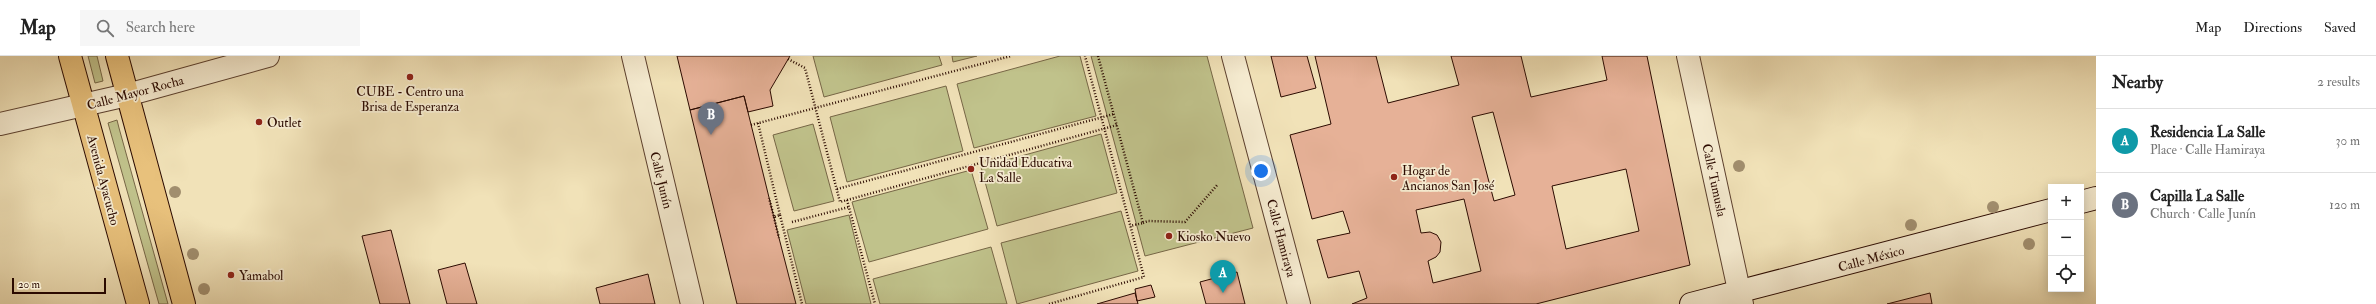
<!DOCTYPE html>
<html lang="en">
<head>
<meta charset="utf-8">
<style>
  body { margin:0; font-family:"IM FELL Double Pica",serif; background:#f6f6f6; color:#222 }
  .controls { position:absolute; right:12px; bottom:12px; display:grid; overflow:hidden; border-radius:0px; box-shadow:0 2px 10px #0003 }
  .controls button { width:36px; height:36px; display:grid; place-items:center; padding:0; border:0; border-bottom:1px solid #e0e0e0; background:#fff; color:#222; font:20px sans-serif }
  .scale { position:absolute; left:12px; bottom:10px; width:94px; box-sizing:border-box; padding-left:4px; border:2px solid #2b0a00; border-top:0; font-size:11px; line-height:14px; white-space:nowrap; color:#2b0a00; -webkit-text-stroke:3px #f6ecd1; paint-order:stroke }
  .you { position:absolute; left:1261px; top:115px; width:14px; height:14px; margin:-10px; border:3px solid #fff; border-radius:50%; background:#1a73e8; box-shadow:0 0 0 6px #1a73e833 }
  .badge { display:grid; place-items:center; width:26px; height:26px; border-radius:50%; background:#8f2418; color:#fff; font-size:13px; font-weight:700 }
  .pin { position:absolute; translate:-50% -33px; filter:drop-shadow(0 1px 2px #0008) }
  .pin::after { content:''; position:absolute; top:21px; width:14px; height:12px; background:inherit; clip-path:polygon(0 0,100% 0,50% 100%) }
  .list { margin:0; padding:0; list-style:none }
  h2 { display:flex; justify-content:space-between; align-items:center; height:52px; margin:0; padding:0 16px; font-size:17px }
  h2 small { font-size:13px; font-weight:400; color:#767676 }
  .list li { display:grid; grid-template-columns:26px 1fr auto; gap:12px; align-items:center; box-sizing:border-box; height:64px; padding:0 16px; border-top:1px solid #e0e0e0 }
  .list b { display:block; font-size:15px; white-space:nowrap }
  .list p { margin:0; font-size:13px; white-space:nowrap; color:#767676 }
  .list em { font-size:13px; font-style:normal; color:#767676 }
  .icon { flex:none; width:22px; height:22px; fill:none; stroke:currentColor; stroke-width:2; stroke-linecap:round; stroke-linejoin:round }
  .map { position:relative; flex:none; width:2096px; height:248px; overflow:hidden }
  header { display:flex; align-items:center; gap:24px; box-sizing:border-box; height:56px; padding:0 20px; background:#fff; border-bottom:1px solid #e0e0e0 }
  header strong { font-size:19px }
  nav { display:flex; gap:22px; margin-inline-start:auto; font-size:14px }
  .search { width:280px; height:36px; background:#f6f6f6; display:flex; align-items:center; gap:10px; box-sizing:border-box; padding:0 14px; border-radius:0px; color:#767676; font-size:15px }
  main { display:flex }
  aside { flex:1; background:#fff }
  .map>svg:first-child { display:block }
  .green { fill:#c0c28b; stroke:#766646 }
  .building { fill:#e6b197; stroke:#2b0a00; fill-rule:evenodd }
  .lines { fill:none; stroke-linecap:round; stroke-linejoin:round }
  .minor-casing { stroke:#5c402e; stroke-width:24 }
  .secondary-casing { stroke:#2b0a00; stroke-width:24 }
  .primary-casing { stroke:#2b0a00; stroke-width:24 }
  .path { stroke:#2b0a00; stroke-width:2.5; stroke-dasharray:1 2; stroke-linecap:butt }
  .minor { stroke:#f6ecd1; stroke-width:22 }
  .secondary { stroke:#f6ecd1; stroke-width:22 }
  .primary { stroke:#e8c17c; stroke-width:22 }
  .tree { fill:#a18e6e }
  .poi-dot { fill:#8f2418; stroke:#f6ecd1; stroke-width:1.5 }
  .labels { text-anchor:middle; stroke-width:3.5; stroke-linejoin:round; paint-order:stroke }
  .poi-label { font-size:13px; fill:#2b0a00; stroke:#f6ecd1; text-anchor:start }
  .street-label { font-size:13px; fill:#2b0a00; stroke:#f6ecd1 }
</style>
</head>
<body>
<header>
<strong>Map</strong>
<div class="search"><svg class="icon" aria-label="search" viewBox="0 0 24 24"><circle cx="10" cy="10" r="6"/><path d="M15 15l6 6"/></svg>Search here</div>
<nav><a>Map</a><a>Directions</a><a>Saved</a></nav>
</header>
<main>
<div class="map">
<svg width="2096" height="248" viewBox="0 0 2096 248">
  <rect width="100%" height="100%" fill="#f1e2b8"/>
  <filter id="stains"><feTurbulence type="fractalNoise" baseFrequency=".005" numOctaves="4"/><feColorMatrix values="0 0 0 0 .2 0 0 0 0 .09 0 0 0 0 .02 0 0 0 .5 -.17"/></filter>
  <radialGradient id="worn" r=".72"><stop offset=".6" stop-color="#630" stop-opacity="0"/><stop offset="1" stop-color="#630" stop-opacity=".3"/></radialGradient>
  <!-- green -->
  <path class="green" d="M88,0H97L103,25L95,27Z
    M813,0H939L942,9L824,41Z
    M952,0H977L953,6Z
    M1060,0H1080L1096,60L974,92L957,28Z
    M1091,0H1207L1253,172L1145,200Z
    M946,30L963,95L847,126L830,61Z
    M117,64L119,72L168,248H159L155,234L108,67Z
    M813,68L834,145L794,155L773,79Z
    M1101,78L1117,137L997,170L981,111Z
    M971,114L988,173L869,206L852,146Z
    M1121,155L1138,215L1017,248L1001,187Z
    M849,159L871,248H806L787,174Z
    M991,191L1007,248H880L873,223Z"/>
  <!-- building -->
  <path class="building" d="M677,0H790L770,34L773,50L748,56L744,40L690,54Z
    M1271,0H1307L1316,32L1281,41Z
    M1315,0H1376L1388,47L1459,29L1451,0H1521L1531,41L1607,24L1602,0H1647L1690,209L1536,248H1352L1367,242L1359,215L1328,222L1317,184L1350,177L1343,155L1312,163L1290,79L1331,68ZM1493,56L1515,139L1494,145L1472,61ZM1626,113L1639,175L1566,193L1552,130ZM1464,143L1481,215L1433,227L1428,205L1436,201L1440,196L1441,186L1437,179L1430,176L1421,177L1416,154Z
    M744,40L779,182L796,248H737L690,54Z
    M391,174L410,248H380L362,180Z
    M465,207L477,248H447L438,214Z
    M1237,216L1245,248H1206L1200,226Z
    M648,218L655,248H600L596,232Z
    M1151,229L1155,241L1137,245L1135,233Z
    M1135,237L1138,248H1097Z
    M1930,237L1932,248H1887Z"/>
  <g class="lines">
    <defs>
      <path id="minor" d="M633,0L692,248
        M1233,0L1299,248
        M1688,0L1742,248
        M0,68L127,39L268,0"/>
      <path id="secondary" d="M2081,146L2096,142
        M1691,248L2051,154"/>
      <path id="primary" d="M70,0L138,248
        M117,0L184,248"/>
    </defs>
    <!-- minor casing -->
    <use href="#minor" class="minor-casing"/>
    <!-- secondary casing -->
    <use href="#secondary" class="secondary-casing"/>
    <!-- primary casing -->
    <use href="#primary" class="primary-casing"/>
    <!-- path -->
    <path class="path" d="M1098,0L1143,167L1130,170
      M788,3L805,12L840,146L1117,69
      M758,67L780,159L774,161L769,142
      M751,69L1011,0
      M837,133L1114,58
      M847,144L875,248
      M780,159L802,248
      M774,161L779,182
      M792,166L849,151
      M1143,167L1148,165L1185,166L1218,128
      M1049,248L1144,221L1085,0"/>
    <!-- minor -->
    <use href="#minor" class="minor"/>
    <!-- secondary -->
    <use href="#secondary" class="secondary"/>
    <!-- primary -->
    <use href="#primary" class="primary"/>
  </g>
  <!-- trees -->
  <g class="tree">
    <circle cx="1739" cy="110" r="6"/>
    <circle cx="175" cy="136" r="6"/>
    <circle cx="1993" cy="151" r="6"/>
    <circle cx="1911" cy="169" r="6"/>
    <circle cx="2029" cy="188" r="6"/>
    <circle cx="193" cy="198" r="6"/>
    <circle cx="204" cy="233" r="6"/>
  </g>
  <!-- markers -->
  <g class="poi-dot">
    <circle cx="410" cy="21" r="4"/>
    <circle cx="259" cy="66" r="4"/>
    <circle cx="971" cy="113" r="4"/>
    <circle cx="1394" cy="121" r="4"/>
    <circle cx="1169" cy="180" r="4"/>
    <circle cx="231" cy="219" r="4"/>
  </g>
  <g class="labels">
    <!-- poi labels -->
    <g class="poi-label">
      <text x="410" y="40" text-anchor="middle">CUBE - Centro una<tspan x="410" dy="15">Brisa de Esperanza</tspan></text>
      <text x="267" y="71">Outlet</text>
      <text x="979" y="111">Unidad Educativa<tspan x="979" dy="15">La Salle</tspan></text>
      <text x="1402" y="119">Hogar de<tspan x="1402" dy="15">Ancianos San José</tspan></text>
      <text x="1177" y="185">Kiosko Nuevo</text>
      <text x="239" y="224">Yamabol</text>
    </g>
    <!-- street labels -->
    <g class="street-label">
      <text transform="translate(135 36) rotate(-15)" y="5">Calle Mayor Rocha</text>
      <text transform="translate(104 124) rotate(75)" y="5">Avenida Ayacucho</text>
      <text transform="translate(662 124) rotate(76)" y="5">Calle Junín</text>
      <text transform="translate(1715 124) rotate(78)" y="5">Calle Tumusla</text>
      <text transform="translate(1282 182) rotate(75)" y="5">Calle Hamiraya</text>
      <text transform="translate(1871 202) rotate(-15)" y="5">Calle México</text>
    </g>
  </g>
  <rect width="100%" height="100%" filter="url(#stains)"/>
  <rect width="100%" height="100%" fill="url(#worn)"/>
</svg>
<div class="controls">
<button>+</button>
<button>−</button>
<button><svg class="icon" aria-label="locate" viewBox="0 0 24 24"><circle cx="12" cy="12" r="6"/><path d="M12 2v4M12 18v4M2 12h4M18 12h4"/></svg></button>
</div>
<div class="scale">20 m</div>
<div class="you"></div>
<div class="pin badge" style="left:1223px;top:237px;background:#0f9aa8">A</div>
<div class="pin badge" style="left:711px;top:79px;background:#6b7280">B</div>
</div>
<aside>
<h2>Nearby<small>2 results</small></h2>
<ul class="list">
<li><span class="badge" style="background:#0f9aa8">A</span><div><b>Residencia La Salle</b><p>Place · Calle Hamiraya</p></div><em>30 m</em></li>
<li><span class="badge" style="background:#6b7280">B</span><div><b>Capilla La Salle</b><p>Church · Calle Junín</p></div><em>120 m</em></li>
</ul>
</aside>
</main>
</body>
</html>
